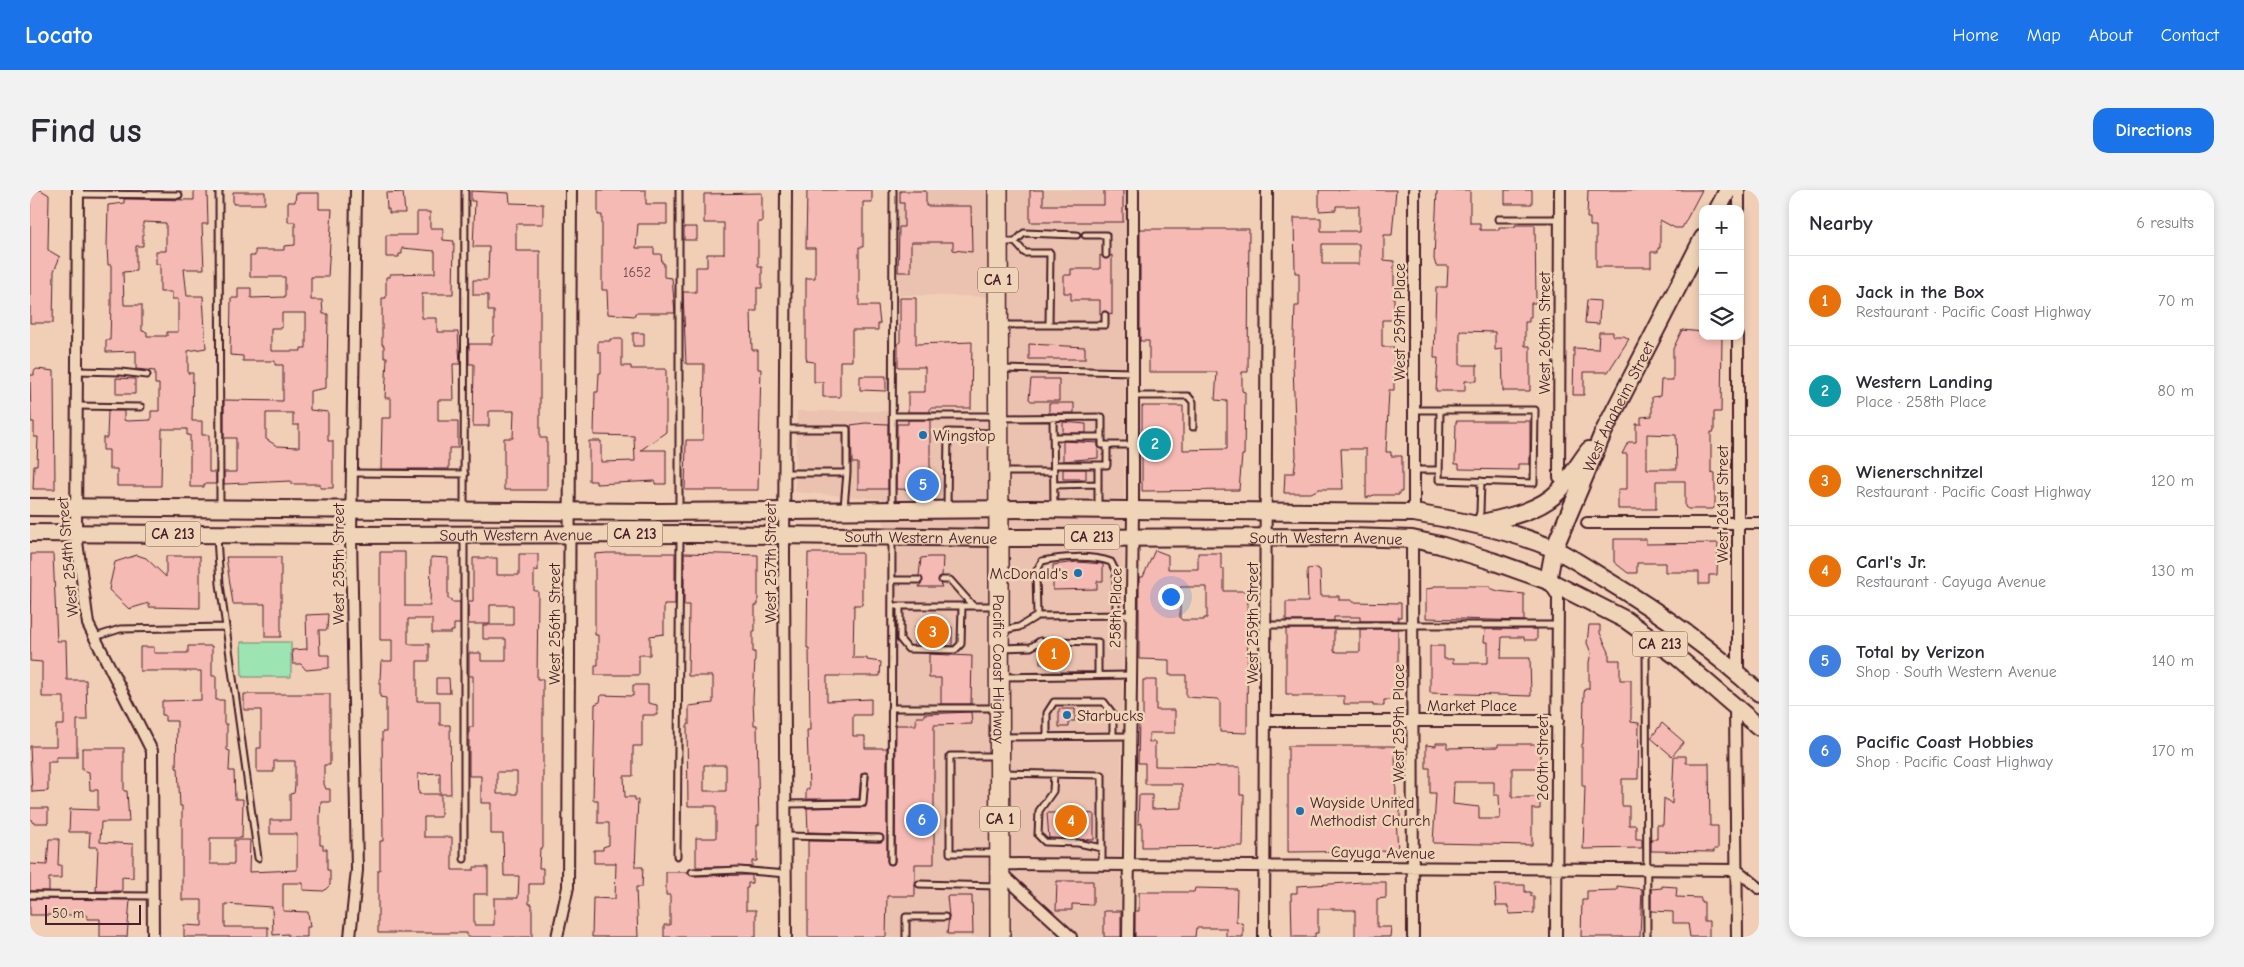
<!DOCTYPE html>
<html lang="en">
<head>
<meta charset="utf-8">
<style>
  body { margin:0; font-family:"Comic Neue",sans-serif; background:#f2f2f3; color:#2b2b33 }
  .controls { position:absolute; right:15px; top:15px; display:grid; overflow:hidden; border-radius:10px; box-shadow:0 2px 8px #0003 }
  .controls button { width:45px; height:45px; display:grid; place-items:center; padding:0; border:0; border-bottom:1px solid #e1e1e2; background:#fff; color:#2b2b33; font:25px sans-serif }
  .scale { position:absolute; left:15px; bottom:12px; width:96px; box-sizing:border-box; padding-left:5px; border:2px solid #4a1f2b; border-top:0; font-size:14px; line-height:18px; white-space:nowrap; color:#4a1f2b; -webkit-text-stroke:4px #f0d4b7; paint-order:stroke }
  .you { position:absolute; left:1140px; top:406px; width:18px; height:18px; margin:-12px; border:4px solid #fff; border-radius:50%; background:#1a73e8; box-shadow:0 0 0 8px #1a73e833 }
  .badge { display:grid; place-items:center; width:32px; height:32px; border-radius:50%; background:#1a73e8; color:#fff; font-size:16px; font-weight:700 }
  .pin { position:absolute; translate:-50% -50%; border:2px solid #fff; box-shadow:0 1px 5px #0006 }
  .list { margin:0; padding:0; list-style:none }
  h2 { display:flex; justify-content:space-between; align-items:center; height:65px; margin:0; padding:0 20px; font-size:21px }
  h2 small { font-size:16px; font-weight:400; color:#7c7c81 }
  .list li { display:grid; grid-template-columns:32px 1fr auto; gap:15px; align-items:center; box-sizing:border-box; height:90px; padding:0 20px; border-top:1px solid #e1e1e2 }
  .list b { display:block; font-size:19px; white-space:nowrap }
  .list p { margin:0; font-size:16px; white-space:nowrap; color:#7c7c81 }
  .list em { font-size:16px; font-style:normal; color:#7c7c81 }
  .icon { flex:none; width:28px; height:28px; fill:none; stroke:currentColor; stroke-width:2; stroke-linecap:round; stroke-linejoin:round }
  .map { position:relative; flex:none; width:1729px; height:747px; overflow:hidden; border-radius:15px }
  header { display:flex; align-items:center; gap:30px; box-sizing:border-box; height:70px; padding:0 25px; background:#1a73e8; color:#fff }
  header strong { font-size:24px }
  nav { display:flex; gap:28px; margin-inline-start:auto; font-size:18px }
  .intro { display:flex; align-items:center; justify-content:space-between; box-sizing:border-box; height:120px; padding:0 30px }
  h1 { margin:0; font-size:35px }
  .button { padding:12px 22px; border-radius:15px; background:#1a73e8; color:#fff; font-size:18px; font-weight:700 }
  main { display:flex; gap:30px; padding:0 30px }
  aside { flex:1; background:#fff; border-radius:15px; box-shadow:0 2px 8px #0003 }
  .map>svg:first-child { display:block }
  .built { fill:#ebc2af }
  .green { fill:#9ce4b1; stroke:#73826e }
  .building { fill:#f5bab4; stroke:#4a1f2b; fill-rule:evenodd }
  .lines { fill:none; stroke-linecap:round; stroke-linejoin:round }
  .lane-casing { stroke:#4a1f2b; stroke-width:9 }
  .street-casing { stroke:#4a1f2b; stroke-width:14 }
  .primary-casing { stroke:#4a1f2b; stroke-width:20 }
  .highway-casing { stroke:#4a1f2b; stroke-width:22 }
  .lane { stroke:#f0d4b7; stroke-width:5 }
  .street { stroke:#f0d4b7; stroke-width:10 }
  .primary { stroke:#f0d4b7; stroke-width:16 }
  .highway { stroke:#f0d4b7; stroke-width:19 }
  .poi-dot { fill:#1f6fb2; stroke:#f0d4b7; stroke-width:2 }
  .labels { text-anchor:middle; stroke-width:5; stroke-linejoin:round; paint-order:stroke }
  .number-label { font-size:14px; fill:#75464d }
  .shield { fill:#f0d4b7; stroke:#7c5555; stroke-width:1 }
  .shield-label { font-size:15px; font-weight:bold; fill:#4a1f2b }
  .street-label { font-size:16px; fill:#4a1f2b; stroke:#f0d4b7 }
  .poi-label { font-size:16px; fill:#4a1f2b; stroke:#f0d4b7; text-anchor:start }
</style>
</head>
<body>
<header>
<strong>Locato</strong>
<nav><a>Home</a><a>Map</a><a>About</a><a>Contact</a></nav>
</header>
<div class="intro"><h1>Find us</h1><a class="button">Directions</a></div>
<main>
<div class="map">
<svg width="1729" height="747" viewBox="0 0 1729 747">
  <rect width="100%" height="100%" fill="#f1cfb6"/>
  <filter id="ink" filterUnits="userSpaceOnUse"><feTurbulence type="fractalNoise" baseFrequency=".02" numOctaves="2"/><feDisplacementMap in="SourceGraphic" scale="10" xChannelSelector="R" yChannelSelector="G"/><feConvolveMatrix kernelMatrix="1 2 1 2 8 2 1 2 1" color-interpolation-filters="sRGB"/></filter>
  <g filter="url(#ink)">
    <!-- built -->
    <path class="built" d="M866,0H1097L1090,747H857L856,364L852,309L765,302L767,221H978V107L869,105Z"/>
    <!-- green -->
    <path class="green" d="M211,452H261V487H212Z"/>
    <!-- building -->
    <path class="building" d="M0,0H11L19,5L18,60L30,67L24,81L23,133H0Z
      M164,0H177L178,34H172L174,79H154L157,106H173L176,158L158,161V183H163L162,231H172V245H179V282H186V294H174V297H160V245H157V239H132L131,296H87V279H79V260H73V248H77L78,221H94V230L97,231L121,230V221H129V194H125V181L106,179V161L76,162V150H80L81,116V75H78L77,56L78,15L94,13V9H97L164,10ZM113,32L136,33V61H126V74H130V102H142V109H148V142H137V146H117V142L112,141V115H94L93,82L106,81V56H113Z
      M568,0H616V14H637V34H608L606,58H624V64H631L632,73H634V87L642,88L645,123H605V126L578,124L577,100H572V25H568Z
      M777,0H842V12H833V57H829V116H848L850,134H848V140H822V171H810V207H793V192H784V172L777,171L776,166V88H785V58H776Z
      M1000,0H1013V15H1074V0H1093V32H1000Z
      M1289,0H1366L1362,45H1354V70L1364,71V130H1352V157H1364V200H1359L1356,262H1361V266H1372V302H1369V305H1344L1336,308V259H1311L1313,299H1289L1281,303H1254L1255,283H1264L1266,266L1263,174L1265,116H1269V83H1265L1264,28H1291V41H1329V16H1306V20L1289,21ZM1292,54H1329V74H1292Z
      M1407,0H1440V33H1450V40H1469V37H1485V35H1505L1506,113H1501V127H1499V132H1495V156H1500V201H1473L1472,159L1465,160V142L1430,141V175H1447V191H1435V201H1406L1408,168H1404L1406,97H1417L1418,76H1406L1404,69Z
      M1475,0H1502V14H1475Z
      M1558,0H1672L1652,38H1645L1630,30V58H1628V62H1621V77H1566V36H1560V28H1557Z
      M441,1L479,3L480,13L513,14V34H486V61H510V248H517V300H474V248H483L484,221H459V236H443L444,174H439V154H462V147L464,146V121H458V105H443V90H458L459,57H443L445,11H441Z
      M870,1H896V16H941L942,62L923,60V52H881V82H868L869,37H874V13H870Z
      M203,2H235V14H203Z
      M373,2L375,23H359V19H357L356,3Z
      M266,3H289V19H302L298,87H281V110H292L293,124H298L297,187H296V198L280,201V220L298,222V251H303V298H290V294H261V291L194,294V282H206V248H194V210L253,211V175H245V171H213V166L200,165L201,108H208V98H221V108L255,107V87H220V66H225V60H254V56L265,55V32H258V12H265ZM252,123H276V158H271V161H241V138H252ZM236,223H263V235H269V257L247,256L236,249Z
      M732,3V32H728V77H732V98H727V121H721L722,160H728V179H731L728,300H655L656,250H673L674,174H656L653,102H666V77H677V64H694V33H674V4Z
      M387,22H400V38H413V50L424,51L423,104H392V128H407V142H428L430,174H423L424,210H408V231H428V258H419V279H351L352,228H361V208H355L357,167H354V155H352V108H356V87H360V84L405,83V61L372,58V64H369V67H356V45H387Z
      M654,37H667V50H654Z
      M1110,39H1219L1218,182H1212V201L1215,202V205L1214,265H1212L1209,300L1112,301V216H1153V260L1197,259V211L1185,210L1187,182H1119V151H1110Z
      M1070,65L1076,69L1082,65V125L1075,121L1070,124V110H1041V103H1034V85H1041V79H1070Z
      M870,108H886V154L942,152L941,218H900V222H878V202H895V177H868V153H870Z
      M1557,110L1570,111L1569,134L1555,133Z
      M1652,140L1673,142V146H1692L1691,222H1684V242H1681V282L1685,283V316L1683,319H1658L1655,317V291H1626V319H1588V299H1597V264H1592L1598,252H1606V234H1611V227L1622,226V207L1630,206L1631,190H1643V159ZM1617,244L1646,245L1647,279H1617Z
      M1569,142H1583V146H1594L1599,149L1578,182H1554V205H1543L1544,158L1568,159Z
      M603,143H614V156H603Z
      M580,149H592V176H601V179H636V242L611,260H636V294H625V291L566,294V291H559V251H571V272L605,271L604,246L564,245L565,202H568L569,183H571V162H568V151H580Z
      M999,154L1055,157V169H999Z
      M7,179L24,181L25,299H3L4,275H7L8,247H4V232H1L0,185H4V181Z
      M830,186H856V201L830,200Z
      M86,188L105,189V204H86Z
      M1001,189H1029V211H1001L999,209Z
      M1019,213H1044V223H1019Z
      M878,230H900V300L866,299L867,234H878Z
      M1426,231H1500V274H1488V280L1429,279V274H1425Z
      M1033,232L1056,234V243H1033Z
      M835,233L858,234V299H828V273H822L821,235Z
      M1033,251L1068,253V268L1033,271Z
      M1033,279H1056V289H1033Z
      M1584,349H1616V354L1688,353L1687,385H1679V394H1669V382H1635V373H1607V383H1598L1584,372Z
      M1125,360L1138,365V379H1168V363H1191V379H1194V401H1218L1217,543L1190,542V511L1187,509L1156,507V485H1139V470L1109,469V387H1113ZM1150,397H1177V428H1174V430H1152L1150,428Z
      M350,362H375V416H400L401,367L418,368V409H421V412H430V434H424V441H421V443H402V429H378V454H399V471H387V511H410V535H420L421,604H411V627H394V647H422V680H444V677H458V704H444V735H464V708H488L489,686H474L473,644H461V613H451V586H439V537H443V486H439V463H451V471H476V449H453V435H483V415H460V434H438V412H443V368H467V385H489V364H508V381L504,380V401H508L507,489H513V658H510L509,678H513V694H499V714H502V747H437V743H348V680H350V651H353L352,542H356V508L350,507V490L351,471H362V450H350ZM467,582H487V604H467ZM410,583V604H389L388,584Z
      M577,363H645V415H634V444L620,446V465H609V485H565V475H568V445H565V364Z
      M654,363L728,365V415H725V441H723V462H725V469L723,509L724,535H727L729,635H727V671H722V677H666V648H686V616H658L657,535H659V516L683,513V486H658L659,415H654ZM674,575H696V601H674Z
      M778,363H832V415H824L823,468H837V470L851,472L850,486H797V511L841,509V525H823V546H835V558H857V671L859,675L864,674L865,671L866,535H886V527H894V524L941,522L942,534L904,535V674H885V706H857L856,747H778V651L850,652L854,648L850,644L778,642L777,618L836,617L839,586L836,582L831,584L829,609H776V599H779L777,540H780L779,458H777Z
      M1,364H23L27,451H36L37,490H56L57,530H47V567H26V572H18V601L2,602L0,556H26V535H34V507H12V472L0,471Z
      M107,365L116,368L136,387V366H170V418L119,417V413L99,419L79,400L80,394L85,372Z
      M196,367H251V447H235V414H203Z
      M900,367H913L912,386L908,390L912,397H889L893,390L889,386L891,368Z
      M1047,372L1073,374V391H1067V399L1023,400V375Z
      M1286,378L1290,380L1291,406H1309V410H1322V412L1371,413V427H1368V431H1330V427H1304V431H1256V412H1278L1277,379Z
      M1403,396H1460V398L1468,401L1494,404V431L1396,428V399L1403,398Z
      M298,424L297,440H289L290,465H299V478L276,480L271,474H263L262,460L277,459L276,425Z
      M1559,435H1570V443L1579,462V470H1590V490H1601V532L1609,533L1608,589H1592V616H1599V635H1606V649H1612V658L1553,659L1555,596H1552V554H1553L1554,503L1555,499H1559V472L1561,463L1557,453Z
      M885,437H922V456L884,453Z
      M1256,439H1304V461L1308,462H1330V439H1368V506H1366V510H1354V516H1343V514H1314V506H1262V504H1256Z
      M1455,439H1507V450H1494V447H1472L1471,468H1500L1501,506L1400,503V456H1414V469H1423V473H1458V452H1454Z
      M1013,448H1019L1018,451L1020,455L1039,456V474H1010V456L1014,452Z
      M158,456H182V486H186V510H194V534H197V560L200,561L199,581H204L205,609H213L212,648H180V674H204V650H220L219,682L267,680V644H240V630H260V604L264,603L265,596V571H244V582H227V558H231V520H214V504H300V575H294V594L296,599H300V612H291L290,626V655H293V659H297V680H300V695L294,701L273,700V693H253V721L278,722L280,737H277V747H258V744L243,745L242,717L195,714V737H238V747H154V735L172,736V710H152V616H150L148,578H146L147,531H135V525H132V511L171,510V481H110V457H124V463H158Z
      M899,464L942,466L941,514H911V488H899Z
      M406,488H419L420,503H406Z
      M1113,490H1126V520H1145V543H1119V552H1125V576L1210,577V605H1214L1213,656L1112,657V633L1108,634L1109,605H1122V619L1152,618V594H1115V573H1108L1109,530L1113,531Z
      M603,495H618V513L627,515V525H612V556H603V586H594L595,607H605V610H608L605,677H613L612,697H606L608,747H562L563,708L585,709L586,673H564V660H573V657L579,655V633H568V610H563L565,514L570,512L571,505L603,506Z
      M1029,519H1045V531H1039V537H1029Z
      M1632,533L1654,552L1642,566L1621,548Z
      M1406,553H1417V558L1468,557V554H1510V578H1482V607H1510V619H1502V655L1403,653L1406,603H1400V578H1396V555L1406,556ZM1424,592H1464V605H1469L1470,629H1449V617L1423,614Z
      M1258,556H1365L1366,608H1370V628H1366L1368,661L1258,662Z
      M52,558H94V601H97L99,632H71L70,652L103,654V688L92,687V701H66L68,657H59L60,642H39L40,619L68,620V600H60L59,582L52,580Z
      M1644,566H1656V573H1679L1680,636H1688V659H1684V662L1621,661V649H1627V635H1633L1634,608L1642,614Z
      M0,618H18V633H3L0,628Z
      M1032,621L1064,624V650L1019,648L1017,623H1032Z
      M19,649H29L28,675H31V688H19V701H0V674L17,675Z
      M636,682H658L662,686L722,685V693H718V698H716V720H726V747H634V735H640V705H636Z
      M1027,691H1063V715L1042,714V720H1026Z
      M1333,692H1356V708L1347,709V737H1361L1360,747H1325V720H1313V719H1288V743H1285V747H1262L1261,703H1267V696Z
      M1465,695H1495V702H1501V706H1504V723L1479,724L1478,716H1466Z
      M1587,696L1612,699L1610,747H1551L1552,710H1557V701L1587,700Z
      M1632,696L1647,697L1646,707L1671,708V712H1674V731H1679V747H1660L1658,733H1643V722L1621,721V699L1632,698Z
      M1165,698L1207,699L1206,731L1213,734V747H1196V738H1166L1165,747H1105V721H1109V702H1164Z
      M917,706H942L943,744H917L919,727Z
      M0,709L100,710L97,747H70V729H57V725H0Z
      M1074,721H1091V747H1074Z"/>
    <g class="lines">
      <defs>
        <path id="lane" d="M189,0L190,315
          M48,4L149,5
          M1468,29H1530
          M1055,45H1076V65
          M972,52H985L995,63H1020L1019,135
          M985,52L994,43L1047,45
          M971,135H1075V125
          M971,179L1103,182
          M47,181L91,182L117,185
          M1103,206H1158L1163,212V237
          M47,216L111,217
          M1384,220H1505L1504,293L1409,290L1410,220
          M862,226H965
          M1023,227L1024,317
          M971,228L1072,227V255H1103
          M1024,247H1072
          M1024,275H1077V255
          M1068,275V317
          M1384,280H1409
          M972,282H1024
          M323,283L435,284
          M755,283H817V239H755
          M1024,295L1068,294
          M814,317L817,283
          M917,317L918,242L965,243
          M862,318L863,0
          M434,319L435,0
          M649,319V0
          M1447,332L1450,322L1451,291
          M187,347L190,394L228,668
          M862,390H889
          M912,390H920L943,416
          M862,416H965
          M870,416V449L878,459L925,460L931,454L932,416
          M1007,426L1006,382L1012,371C1031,367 1062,365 1081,372L1086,382V425
          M1237,435H1528
          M974,440L989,437L1007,426L1100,425
          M65,447L90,439L196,437
          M1616,449L1617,747
          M1022,451L1068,452V485
          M972,458L1001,457L1010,451
          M972,487L1100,485
          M861,518H966
          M1017,546V523L1024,512H1074L1083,524V546
          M972,547L1099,546
          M973,583L1072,585V675
          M1024,584L1023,601L1009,621L1008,645L1015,652L1048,653L1072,658
          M756,614L833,613L835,586
          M756,646L850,648
          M965,663H920V566H966
          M647,666L650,347
          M434,669V347
          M861,671L862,349
          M662,682L709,680L756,684
          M889,694L967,696
          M0,705L123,706
          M876,747V727H915"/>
        <path id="street" d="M48,0L46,344L58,434L122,561L123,747
          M756,0L754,365L756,747
          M1709,19V0
          M1529,287L1530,0
          M1384,323V0
          M1557,333H1729
          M1382,349L1383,747
          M1519,393L1528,407L1526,747
          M1708,483V146
          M1705,516L1707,747
          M1236,531H1528
          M970,674L1707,680L1729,698
          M971,683L1041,747
          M320,747L327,680L321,345L326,0
          M527,747L538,697L541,0
          M1098,747L1103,320V0
          M1234,747L1237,0"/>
        <g id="primary">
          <path d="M1688,19L1698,0"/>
          <path d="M0,317L627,322L1000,319L1384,323C1431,331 1480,340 1524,359C1541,367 1557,378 1573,388C1628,421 1682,459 1729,503"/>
          <path d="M1447,334C1474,328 1509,322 1529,301C1540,289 1549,273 1559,260"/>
          <path id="s1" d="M0,343L321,345L669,344L967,348L1320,347L1382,349L1410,355L1462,371L1521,392L1596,430L1645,465L1729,537"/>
          <path id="s2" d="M1518,391L1524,359L1573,243L1673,48"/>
        </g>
        <g id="highway">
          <path id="s3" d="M968,0L970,747"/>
        </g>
      </defs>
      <!-- lane casing -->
      <use href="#lane" class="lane-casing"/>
      <!-- street casing -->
      <use href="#street" class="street-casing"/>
      <!-- primary casing -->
      <use href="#primary" class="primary-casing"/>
      <!-- highway casing -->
      <use href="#highway" class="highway-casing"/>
      <!-- lane -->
      <use href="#lane" class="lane"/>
      <!-- street -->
      <use href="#street" class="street"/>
      <!-- primary -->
      <use href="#primary" class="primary"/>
      <!-- highway -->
      <use href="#highway" class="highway"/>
    </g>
  </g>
  <!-- markers -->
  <g class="poi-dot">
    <circle cx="893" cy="245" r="5"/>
    <circle cx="1048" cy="383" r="5"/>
    <circle cx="1037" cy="525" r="5"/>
    <circle cx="1270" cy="621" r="5"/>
  </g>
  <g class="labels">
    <!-- number labels -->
    <g class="number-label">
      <text x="607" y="87">1652</text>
    </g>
    <!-- shield labels -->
    <g class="shield">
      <rect x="948" y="77.5" width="40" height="25" rx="4"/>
      <rect x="115.5" y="331.5" width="55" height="25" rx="4"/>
      <rect x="577.5" y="331.5" width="55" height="25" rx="4"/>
      <rect x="1034.5" y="334.5" width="55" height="25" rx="4"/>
      <rect x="1602.5" y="441.5" width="55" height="25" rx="4"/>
      <rect x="950" y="616.5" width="40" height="25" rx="4"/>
    </g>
    <g class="shield-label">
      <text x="968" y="95">CA 1</text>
      <text x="143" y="349">CA 213</text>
      <text x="605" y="349">CA 213</text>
      <text x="1062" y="352">CA 213</text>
      <text x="1630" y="459">CA 213</text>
      <text x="970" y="634">CA 1</text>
    </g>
    <!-- street labels -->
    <g class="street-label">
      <text transform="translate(1369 132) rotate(-90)" y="6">West 259th Place</text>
      <text transform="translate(1514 143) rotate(-90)" y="6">West 260th Street</text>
      <text dy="6" stroke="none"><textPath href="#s2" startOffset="189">West Anaheim Street</textPath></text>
      <text transform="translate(1692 314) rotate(-90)" y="6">West 261st Street</text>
      <text dy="6" stroke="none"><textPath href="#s1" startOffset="486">South Western Avenue</textPath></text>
      <text dy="6" stroke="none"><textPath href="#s1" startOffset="891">South Western Avenue</textPath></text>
      <text dy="6" stroke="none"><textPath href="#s1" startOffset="1296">South Western Avenue</textPath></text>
      <text transform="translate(37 367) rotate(-95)" y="6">West 254th Street</text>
      <text transform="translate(740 373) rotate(-90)" y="6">West 257th Street</text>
      <text transform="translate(308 374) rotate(-90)" y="6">West 255th Street</text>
      <text transform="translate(1085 418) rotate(-89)" y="6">258th Place</text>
      <text transform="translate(1222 433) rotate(-90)" y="6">West 259th Street</text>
      <text transform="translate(524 434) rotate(-90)" y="6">West 256th Street</text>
      <text dy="6" stroke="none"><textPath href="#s3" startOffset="479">Pacific Coast Highway</textPath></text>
      <text x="1442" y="521">Market Place</text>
      <text transform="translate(1368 533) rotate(-90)" y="6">West 259th Place</text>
      <text transform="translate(1512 568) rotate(-90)" y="6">260th Street</text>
      <text transform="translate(1353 662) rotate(1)" y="6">Cayuga Avenue</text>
    </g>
    <!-- poi labels -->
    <g class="poi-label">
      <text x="903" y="251">Wingstop</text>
      <text x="1038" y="389" text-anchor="end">McDonald's</text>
      <text x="1047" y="531">Starbucks</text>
      <text x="1280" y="618">Wayside United<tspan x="1280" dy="18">Methodist Church</tspan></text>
    </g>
  </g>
</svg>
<div class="controls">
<button>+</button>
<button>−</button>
<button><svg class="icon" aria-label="layers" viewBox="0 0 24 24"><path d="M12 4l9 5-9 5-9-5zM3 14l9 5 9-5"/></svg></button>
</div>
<div class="scale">50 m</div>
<div class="you"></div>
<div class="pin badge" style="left:1024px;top:464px;background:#e8710a">1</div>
<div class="pin badge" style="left:1125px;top:254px;background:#0f9aa8">2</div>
<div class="pin badge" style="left:903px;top:442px;background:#e8710a">3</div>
<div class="pin badge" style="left:1041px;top:631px;background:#e8710a">4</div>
<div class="pin badge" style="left:893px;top:295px;background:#3f7fe0">5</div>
<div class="pin badge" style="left:892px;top:630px;background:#3f7fe0">6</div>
</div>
<aside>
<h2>Nearby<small>6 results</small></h2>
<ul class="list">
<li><span class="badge" style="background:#e8710a">1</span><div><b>Jack in the Box</b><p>Restaurant · Pacific Coast Highway</p></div><em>70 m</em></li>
<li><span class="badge" style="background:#0f9aa8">2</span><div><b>Western Landing</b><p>Place · 258th Place</p></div><em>80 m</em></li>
<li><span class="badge" style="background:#e8710a">3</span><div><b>Wienerschnitzel</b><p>Restaurant · Pacific Coast Highway</p></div><em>120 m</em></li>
<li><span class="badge" style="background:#e8710a">4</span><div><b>Carl's Jr.</b><p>Restaurant · Cayuga Avenue</p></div><em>130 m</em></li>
<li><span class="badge" style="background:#3f7fe0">5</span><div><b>Total by Verizon</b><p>Shop · South Western Avenue</p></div><em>140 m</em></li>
<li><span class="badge" style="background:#3f7fe0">6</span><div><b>Pacific Coast Hobbies</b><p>Shop · Pacific Coast Highway</p></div><em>170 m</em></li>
</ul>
</aside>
</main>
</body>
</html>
